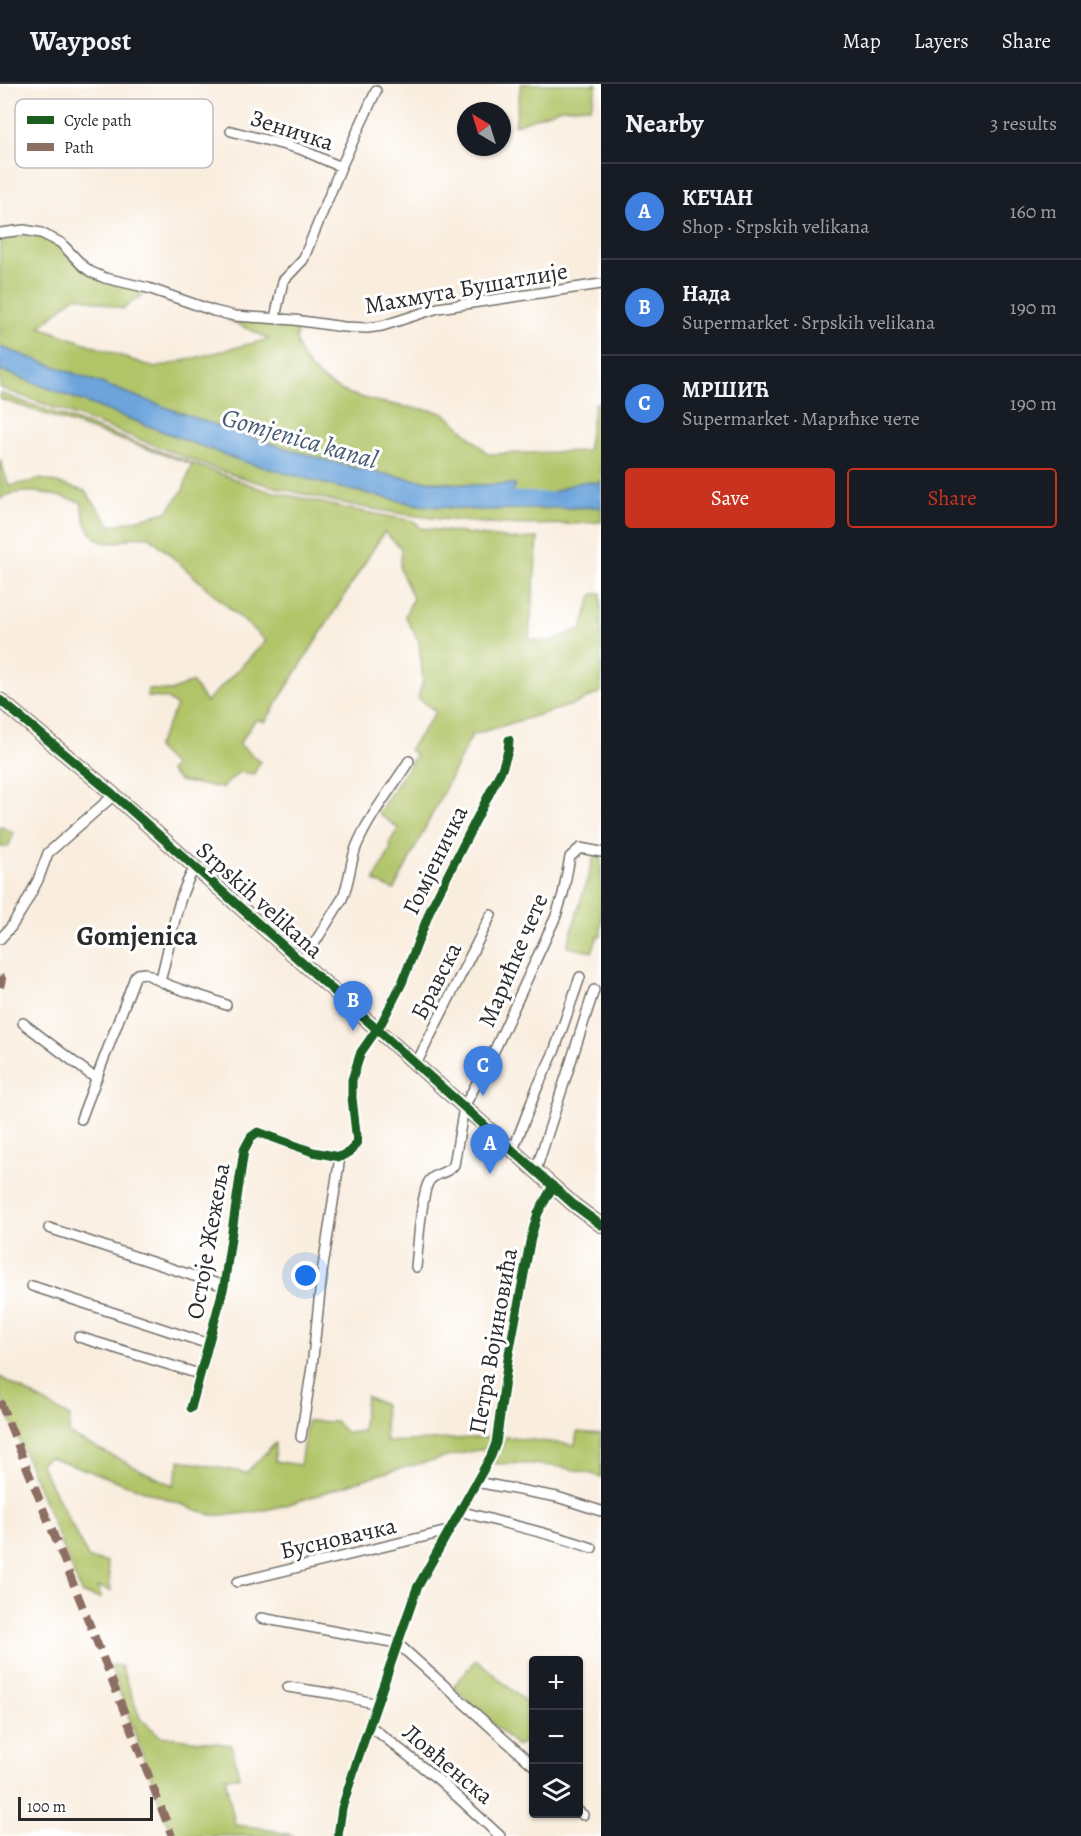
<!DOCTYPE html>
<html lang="en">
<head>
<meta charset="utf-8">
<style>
  body { margin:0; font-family:Alegreya,serif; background:#20242c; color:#f1f3f6 }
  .controls { position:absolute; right:18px; bottom:18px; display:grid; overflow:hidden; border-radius:6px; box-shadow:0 2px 4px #0004 }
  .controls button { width:54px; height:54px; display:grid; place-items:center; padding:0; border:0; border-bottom:2px solid #363941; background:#171b24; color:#f1f3f6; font:30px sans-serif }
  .compass { position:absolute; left:457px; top:18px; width:54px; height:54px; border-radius:50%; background:#171b24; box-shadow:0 2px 4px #0004; rotate:322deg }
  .scale { position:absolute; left:18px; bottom:15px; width:135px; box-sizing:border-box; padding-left:6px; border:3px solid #2b2b2b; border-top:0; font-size:16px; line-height:21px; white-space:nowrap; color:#2b2b2b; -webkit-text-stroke:4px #fff; paint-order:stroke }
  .you { position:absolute; left:306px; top:1192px; width:21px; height:21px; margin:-15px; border:4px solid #fff; border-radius:50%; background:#1a73e8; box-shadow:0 0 0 9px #1a73e833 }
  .badge { display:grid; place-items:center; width:39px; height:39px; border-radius:50%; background:#c8321e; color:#fff; font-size:20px; font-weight:700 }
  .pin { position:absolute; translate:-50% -50px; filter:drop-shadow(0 2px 3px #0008) }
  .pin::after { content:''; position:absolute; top:32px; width:21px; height:18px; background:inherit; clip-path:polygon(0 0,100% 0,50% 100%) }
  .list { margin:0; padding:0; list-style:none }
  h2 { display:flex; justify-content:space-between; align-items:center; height:78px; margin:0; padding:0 24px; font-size:26px }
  h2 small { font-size:20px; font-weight:400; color:#9ea1a6 }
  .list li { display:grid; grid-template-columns:39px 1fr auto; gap:18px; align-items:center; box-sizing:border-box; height:96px; padding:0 24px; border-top:2px solid #363941 }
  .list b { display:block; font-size:22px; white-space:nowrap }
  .list p { margin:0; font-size:20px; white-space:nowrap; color:#9ea1a6 }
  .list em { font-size:20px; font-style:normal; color:#9ea1a6 }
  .actions { display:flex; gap:12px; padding:18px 24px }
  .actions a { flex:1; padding:14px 0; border:2px solid #c8321e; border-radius:6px; text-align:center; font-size:21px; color:#c8321e }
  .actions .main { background:#c8321e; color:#fff }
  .icon { flex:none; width:33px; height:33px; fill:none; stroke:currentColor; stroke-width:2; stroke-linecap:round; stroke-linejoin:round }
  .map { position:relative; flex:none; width:601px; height:1752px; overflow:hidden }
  header { display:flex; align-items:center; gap:36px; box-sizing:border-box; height:84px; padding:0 30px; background:#171b24; border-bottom:2px solid #363941 }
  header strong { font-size:28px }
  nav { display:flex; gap:33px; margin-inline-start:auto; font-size:21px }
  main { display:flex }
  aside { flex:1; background:#171b24 }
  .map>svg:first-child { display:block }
  .green { fill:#b1c468; stroke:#6e784a; stroke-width:1.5 }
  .water { fill:#6ca4db; stroke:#4c6883; stroke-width:1.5 }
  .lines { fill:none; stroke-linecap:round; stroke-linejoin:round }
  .canal { stroke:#6ca4db; stroke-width:9 }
  .street-casing { stroke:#736f6a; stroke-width:12 }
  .secondary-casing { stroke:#736f6a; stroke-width:16 }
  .street { stroke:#fff; stroke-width:9 }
  .secondary { stroke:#fde4d1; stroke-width:14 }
  .quiet { stroke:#8d6e63; stroke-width:8; stroke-dasharray:15 8; stroke-linecap:butt }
  .cycleway-casing { stroke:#fff; stroke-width:13 }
  .cycleway { stroke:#1b5e20; stroke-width:9 }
  .labels { text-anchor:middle; stroke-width:6; stroke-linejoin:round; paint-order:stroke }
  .street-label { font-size:24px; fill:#2b2b2b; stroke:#fff }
  .water-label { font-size:26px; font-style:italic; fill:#455b71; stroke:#fff }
  .quarter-label { font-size:27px; font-weight:bold; fill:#2b2b2b; stroke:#fff }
  .key { fill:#fff; stroke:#bfbfbf; stroke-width:1.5 }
  .key-label { font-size:16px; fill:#2b2b2b }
</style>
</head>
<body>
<header>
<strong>Waypost</strong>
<nav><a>Map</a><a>Layers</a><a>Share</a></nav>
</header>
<main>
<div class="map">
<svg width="601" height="1752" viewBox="0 0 601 1752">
  <rect width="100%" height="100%" fill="#fff"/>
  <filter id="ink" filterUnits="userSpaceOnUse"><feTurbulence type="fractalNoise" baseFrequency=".0167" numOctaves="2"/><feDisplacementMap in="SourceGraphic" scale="12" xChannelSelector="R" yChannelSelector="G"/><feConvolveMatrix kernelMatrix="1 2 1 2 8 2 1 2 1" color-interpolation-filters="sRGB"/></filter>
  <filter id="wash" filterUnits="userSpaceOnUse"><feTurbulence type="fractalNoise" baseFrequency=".008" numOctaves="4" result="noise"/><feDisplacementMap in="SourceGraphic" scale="24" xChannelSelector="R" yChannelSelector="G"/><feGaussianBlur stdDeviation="1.35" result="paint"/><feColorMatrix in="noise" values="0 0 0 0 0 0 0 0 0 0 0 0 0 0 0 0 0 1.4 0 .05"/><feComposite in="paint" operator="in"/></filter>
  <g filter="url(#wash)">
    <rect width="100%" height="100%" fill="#f9edde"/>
    <!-- green -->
    <path class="green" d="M521,0H597L591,23L562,24L515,41Z
      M10,150L41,153L54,159L74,178L145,207L144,210L123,225L76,212L40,243L155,284L269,255L227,235L299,240C294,253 296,261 303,274C325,311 373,317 412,324C421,325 436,325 444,330C454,335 478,361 488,370L587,367L595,319H601V399C593,399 584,397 577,399C550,407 543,422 513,411V404L419,396L363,386L305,371L207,339L0,263V152Z
      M0,286L241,377L337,403L419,421L477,426L601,423V438C489,448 373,430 264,400C222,389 181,372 141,356C94,338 47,321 0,304Z
      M0,309L262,405L349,425L414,437L421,444L512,455L538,454L529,555L550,558L582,544L592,511L601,509V608L575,620L472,651L394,806L374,797L391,764L389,760L398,744L378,729L416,671L409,666L436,628L418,614L423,596L419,558L405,532L413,514L400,485L401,464L384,448L265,638L256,635L239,660L260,678L254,690L239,688L222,704L179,697L169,687L174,682L156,664L177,622L166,614L147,613L148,605L171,607L192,598L206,618L266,557L150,453C131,451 134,454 117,458C91,464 84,438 81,418C56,412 24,400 0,415V375L9,402L42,395L85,407L111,442L167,428L183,406L192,380L0,315Z
      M0,742L14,749L8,763H0Z
      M595,769L601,771V852H598L592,868L567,863Z
      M0,1293L70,1333L69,1350L173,1402L180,1376L246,1389L275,1359V1377L300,1381L307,1337L335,1338L347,1349L362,1347L366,1312L384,1321L386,1358L493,1353L491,1363C455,1371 419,1379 384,1389C326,1406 273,1433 211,1431L50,1373L40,1379L89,1475L107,1478L111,1507L98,1503L101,1514L82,1510L0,1310Z
      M577,1348L601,1350V1393C565,1381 532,1378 494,1380L506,1353L575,1361Z
      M476,1575L533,1624V1653L517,1662L453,1603Z
      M110,1581L121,1582L140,1634L160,1652L232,1661L239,1693H225L235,1741L263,1744L295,1752H171L170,1746Z"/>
    <!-- water -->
    <path class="water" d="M0,263C86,292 170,327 257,355C327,378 400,399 474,401C488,401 501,400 515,400L516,401L513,406V411C543,423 550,406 577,399C584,397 593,399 601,399V423L477,426L419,421L337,403L241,377L0,286Z"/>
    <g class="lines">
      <!-- canal -->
      <path class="canal" d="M505,412L557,413"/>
    </g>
  </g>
  <g filter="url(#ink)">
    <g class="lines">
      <defs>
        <path id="street" d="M231,47L300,65L341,83
          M0,149L24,146L41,149L61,159L82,181L91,188L105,194L148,204L214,227L235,232L294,236L344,243L367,244L382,242L438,224L601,200
          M275,234L283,197L303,176L341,83L376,7
          M0,855L11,843L23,824L38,796L48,769L114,711
          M302,879L342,815C350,797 350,778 357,761C370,731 392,704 409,677
          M160,897C181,908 204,911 226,921
          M23,939L91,991L98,992
          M416,980L491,831
          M81,1035L135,893L138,890L145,889L160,897C170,864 176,811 195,784
          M513,1066L537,1004L554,968L580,893
          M536,1086L594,906
          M49,1144L224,1202
          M416,1183C418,1166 421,1106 430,1096C437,1088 447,1090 454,1081L464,1023L496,963L556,832L563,810L570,773L580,764L601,768
          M32,1202L209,1260
          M79,1253L199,1290
          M191,1324L224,1202L244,1066L251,1053L258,1048L313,1068L340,1073L350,1068L357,1058L352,1014V996L361,968L382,938L402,899L431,824L502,685L508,667L509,656
          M301,1353L312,1283L322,1189L340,1073
          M476,1398L557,1413L601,1427
          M460,1427C504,1440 548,1448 592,1464
          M237,1498L448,1447
          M261,1534L397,1559L534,1682
          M288,1603L335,1610L377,1620
          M369,1641L439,1696L500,1752
          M578,1727L583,1731
          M338,1752L342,1724L356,1680L417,1504L491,1372L496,1359L508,1275L531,1153L538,1129L553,1102"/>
        <path id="secondary" d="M0,616L114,711L574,1121L601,1141"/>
      </defs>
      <!-- street casing -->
      <use href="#street" class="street-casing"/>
      <!-- secondary casing -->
      <use href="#secondary" class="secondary-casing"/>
      <!-- street -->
      <use href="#street" class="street"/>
      <!-- secondary -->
      <use href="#secondary" class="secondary"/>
      <!-- quiet -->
      <path class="quiet" d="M0,892L2,895L0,903
        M0,1317L108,1586L172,1752"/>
      <defs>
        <path id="cycleway" d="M0,616L114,711L574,1121L601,1141
          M191,1324L224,1202L244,1066L251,1053L258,1048L313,1068L340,1073L350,1068L357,1058L352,1014V996L361,968L382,938L402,899L431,824L502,685L508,667L509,656
          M338,1752L342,1724L356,1680L417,1504L491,1372L496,1359L508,1275L531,1153L538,1129L553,1102"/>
      </defs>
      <!-- cycleway casing -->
      <use href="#cycleway" class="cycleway-casing"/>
      <!-- cycleway -->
      <use href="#cycleway" class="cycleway"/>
    </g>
  </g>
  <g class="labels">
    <!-- street labels -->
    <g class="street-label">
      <text transform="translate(292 46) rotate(18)" y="8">Зеничка</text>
      <text transform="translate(466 204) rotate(-10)" y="8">Махмута Бушатлије</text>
      <text transform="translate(435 776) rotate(-64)" y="8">Гомјеничка</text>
      <text transform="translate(260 816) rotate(42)" y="8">Srpskih velikana</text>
      <text transform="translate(513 876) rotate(-67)" y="8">Марићке чете</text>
      <text transform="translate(436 897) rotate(-63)" y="8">Бравска</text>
      <text transform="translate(208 1157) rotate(-80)" y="8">Остоје Жежеља</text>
      <text transform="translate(493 1257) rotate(-80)" y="8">Петра Војиновића</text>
      <text transform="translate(338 1454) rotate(-13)" y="8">Бусновачка</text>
      <text transform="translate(448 1680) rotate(40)" y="8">Ловћенска</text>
    </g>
    <!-- water labels -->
    <g class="water-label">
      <text transform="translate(300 354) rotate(16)" y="9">Gomjenica kanal</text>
    </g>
    <!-- quarter labels -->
    <g class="quarter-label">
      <text x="137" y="861">Gomjenica</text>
    </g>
  </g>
  <!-- legend -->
  <rect x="15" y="15" width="198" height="69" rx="9" class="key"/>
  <rect x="27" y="32" width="27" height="8" fill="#1b5e20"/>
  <rect x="27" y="59" width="27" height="8" fill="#8d6e63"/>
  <g class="key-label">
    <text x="64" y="42">Cycle path</text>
    <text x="64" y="69">Path</text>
  </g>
</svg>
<div class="controls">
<button>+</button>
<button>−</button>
<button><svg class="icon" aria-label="layers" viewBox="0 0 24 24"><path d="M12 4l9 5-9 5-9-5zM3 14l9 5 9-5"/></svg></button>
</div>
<svg class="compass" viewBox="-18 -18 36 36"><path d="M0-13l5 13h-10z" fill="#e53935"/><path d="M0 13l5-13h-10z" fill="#9ea1a6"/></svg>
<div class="scale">100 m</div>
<div class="you"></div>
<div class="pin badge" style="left:490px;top:1090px;background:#3f7fe0">A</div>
<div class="pin badge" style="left:353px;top:947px;background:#3f7fe0">B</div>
<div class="pin badge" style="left:483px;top:1012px;background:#3f7fe0">C</div>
</div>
<aside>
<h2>Nearby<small>3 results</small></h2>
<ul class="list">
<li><span class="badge" style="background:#3f7fe0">A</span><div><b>КЕЧАН</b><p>Shop · Srpskih velikana</p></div><em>160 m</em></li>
<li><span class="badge" style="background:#3f7fe0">B</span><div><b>Нада</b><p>Supermarket · Srpskih velikana</p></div><em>190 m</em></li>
<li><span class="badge" style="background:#3f7fe0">C</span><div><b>МРШИЋ</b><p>Supermarket · Марићке чете</p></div><em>190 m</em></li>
</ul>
<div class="actions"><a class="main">Save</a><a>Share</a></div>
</aside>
</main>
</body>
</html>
